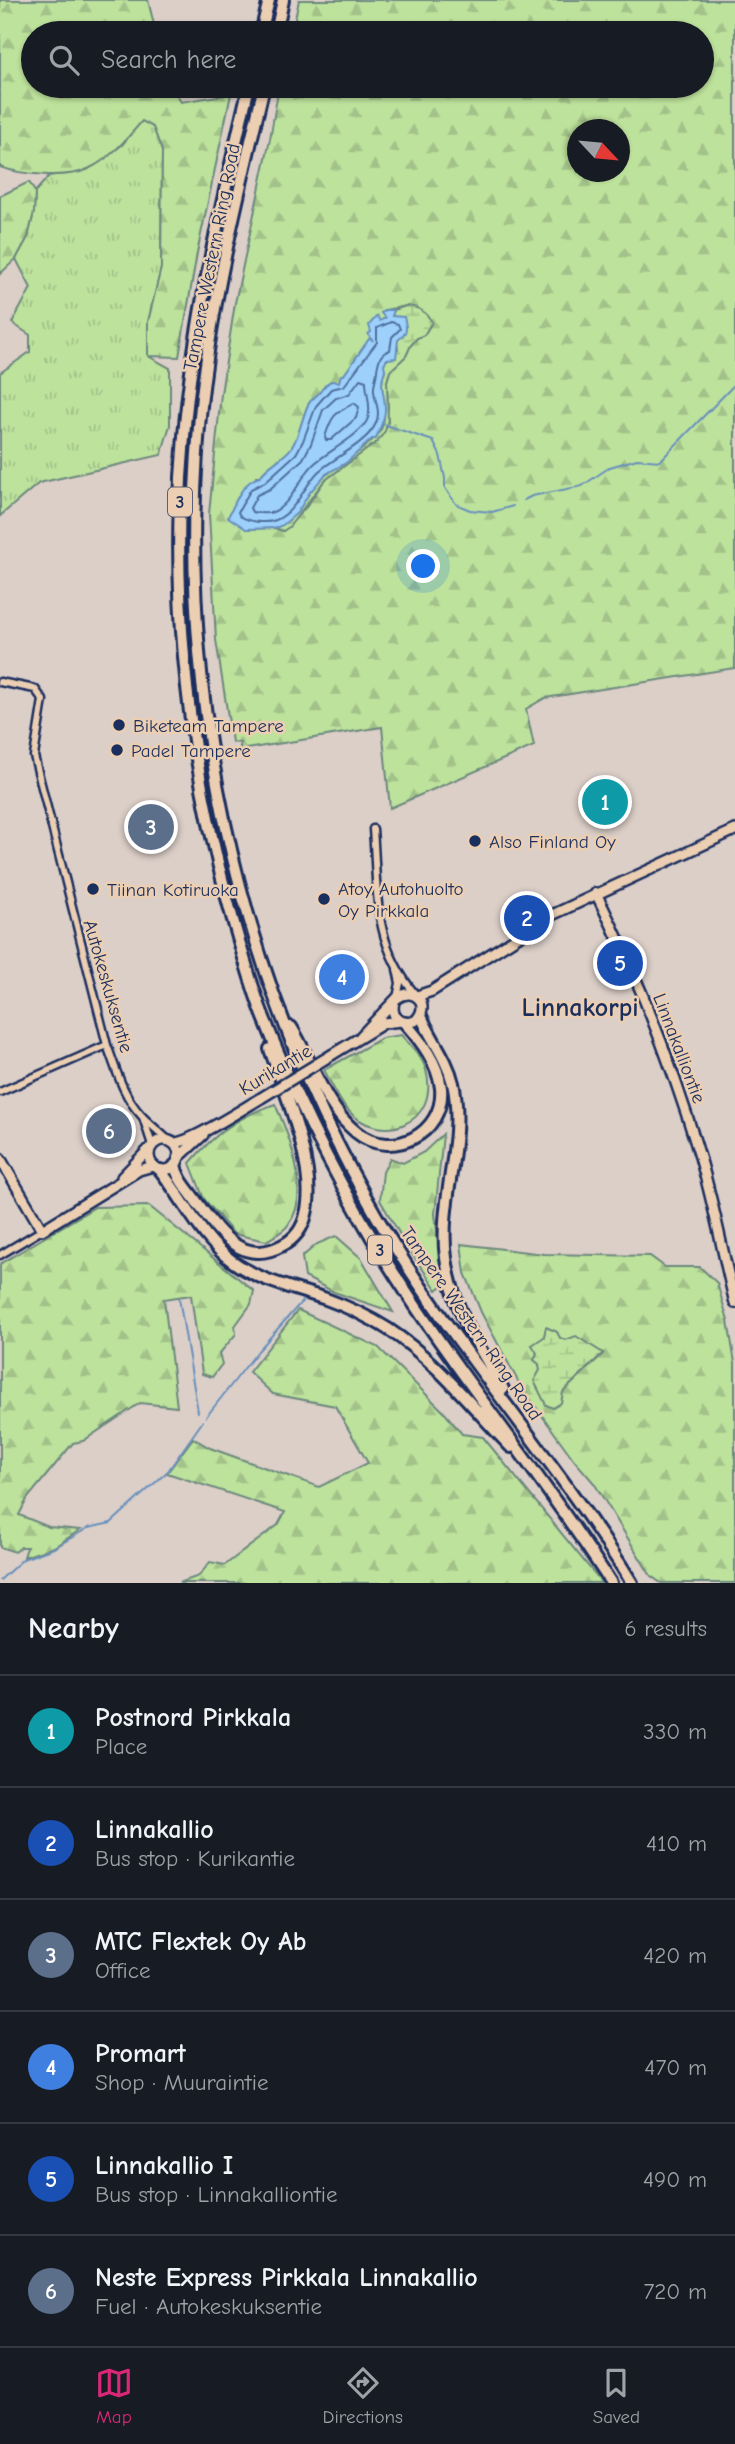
<!DOCTYPE html>
<html lang="en">
<head>
<meta charset="utf-8">
<style>
  body { margin:0; font-family:"Comic Neue",sans-serif; background:#242831; color:#f1f3f6 }
  .compass { position:absolute; left:567px; top:119px; width:63px; height:63px; border-radius:50%; background:#171b24; box-shadow:0 2px 5px #0004; rotate:116deg }
  .you { position:absolute; left:424px; top:567px; width:24px; height:24px; margin:-18px; border:5px solid #fff; border-radius:50%; background:#1a73e8; box-shadow:0 0 0 10px #1a73e833 }
  .badge { display:grid; place-items:center; width:46px; height:46px; border-radius:50%; background:#db2777; color:#fff; font-size:23px; font-weight:700 }
  .pin { position:absolute; translate:-50% -50%; border:4px solid #fff; box-shadow:0 2px 7px #0006 }
  .list { margin:0; padding:0; list-style:none }
  h2 { display:flex; justify-content:space-between; align-items:center; height:91px; margin:0; padding:0 28px; font-size:30px }
  h2 small { font-size:23px; font-weight:400; color:#9ea1a6 }
  .list li { display:grid; grid-template-columns:46px 1fr auto; gap:21px; align-items:center; box-sizing:border-box; height:112px; padding:0 28px; border-top:2px solid #363941 }
  .list b { display:block; font-size:26px; white-space:nowrap }
  .list p { margin:0; font-size:23px; white-space:nowrap; color:#9ea1a6 }
  .list em { font-size:23px; font-style:normal; color:#9ea1a6 }
  .icon { flex:none; width:38px; height:38px; fill:none; stroke:currentColor; stroke-width:2; stroke-linecap:round; stroke-linejoin:round }
  .map { position:relative; flex:none; width:735px; height:1583px; overflow:hidden }
  .search { position:absolute; background:#171b24; box-shadow:0 2px 5px #0004; left:21px; right:21px; top:21px; height:77px; display:flex; align-items:center; gap:18px; box-sizing:border-box; padding:0 24px; border-radius:38px; color:#9ea1a6; font-size:26px }
  .sheet { height:763px; background:#171b24 }
  nav { display:flex; justify-content:space-around; align-items:center; box-sizing:border-box; height:98px; border-top:2px solid #363941; background:#171b24; font-size:19px; color:#9ea1a6 }
  nav a { display:grid; justify-items:center; gap:4px }
  nav .on { color:#db2777 }
  .map>svg:first-child { display:block }
  .grass { fill:url(#grass-tufts); stroke:#6c887d; stroke-width:2 }
  .forest { fill:url(#forest-firs); stroke:#6c887d; stroke-width:2; fill-rule:evenodd }
  .wetland { fill:url(#wetland-marsh); stroke:#6c887d; stroke-width:2 }
  .water { fill:#9dd0fb; stroke:#6990bc; stroke-width:2 }
  .lines { fill:none; stroke-linecap:round; stroke-linejoin:round }
  .shore { stroke:#4f6f9d; stroke-width:2 }
  .stream { stroke:#6990bc; stroke-width:2 }
  .minor-casing { stroke:#1b2f5e; stroke-width:11 }
  .secondary-casing { stroke:#1b2f5e; stroke-width:14 }
  .motorway-casing { stroke:#1b2f5e; stroke-width:16 }
  .minor { stroke:#eccfb2; stroke-width:6 }
  .secondary { stroke:#eccfb2; stroke-width:9 }
  .motorway { stroke:#eccfb2; stroke-width:10 }
  .secondary-bridge-casing { stroke:#1b2f5e; stroke-width:14; stroke-linecap:butt }
  .secondary-bridge { stroke:#eccfb2; stroke-width:9 }
  .poi-dot { fill:#1b2f5e; stroke:#eccfb2; stroke-width:2.5 }
  .labels { text-anchor:middle; stroke-width:5; stroke-linejoin:round; paint-order:stroke }
  .shield { fill:#eccfb2; stroke:#5a5f77; stroke-width:2 }
  .shield-label { font-size:18px; font-weight:bold; fill:#1b2f5e }
  .street-label { font-size:19px; fill:#1b2f5e; stroke:#eccfb2 }
  .poi-label { font-size:19px; fill:#1b2f5e; stroke:#eccfb2; text-anchor:start }
  .district-label { font-size:26px; font-weight:bold; fill:#1b2f5e; stroke:#eccfb2 }
</style>
</head>
<body>
<div class="map">
<svg width="735" height="1583" viewBox="0 0 735 1583">
  <defs>
    <pattern id="grass-tufts" width="24" height="20" patternUnits="userSpaceOnUse" patternTransform="scale(1.75)"><rect width="24" height="20" fill="#bde29c"/><path d="M3 7l-1-3M5 7V3M7 7l1-3M15 17l-1-3M17 17v-4M19 17l1-3" fill="none" stroke="#a2c289"/></pattern>
    <pattern id="forest-firs" width="22" height="20" patternUnits="userSpaceOnUse" patternTransform="scale(1.75)"><rect width="22" height="20" fill="#bde29c"/><path d="M5 1l3.5 6h-7zM16 11l3.5 6h-7z" fill="#a2c289"/></pattern>
    <pattern id="wetland-marsh" width="20" height="14" patternUnits="userSpaceOnUse" patternTransform="scale(1.75)"><rect width="20" height="14" fill="#bde29c"/><path d="M1 5h8M5 5V1M11 12h8M15 12V8" fill="none" stroke="#a2c289"/></pattern>
  </defs>
  <rect width="100%" height="100%" fill="#dccfc8"/>
  <filter id="ink" filterUnits="userSpaceOnUse"><feTurbulence type="fractalNoise" baseFrequency=".0143" numOctaves="2"/><feDisplacementMap in="SourceGraphic" scale="14" xChannelSelector="R" yChannelSelector="G"/><feConvolveMatrix kernelMatrix="1 2 1 2 8 2 1 2 1" color-interpolation-filters="sRGB"/></filter>
  <g filter="url(#ink)">
    <!-- grass -->
    <path class="grass" d="M142,120L153,127L162,151L161,268L148,322V356L170,368V425L161,455L39,483L0,516V373L30,352V335L12,323L31,288L16,259L28,237L34,212L35,192L49,176L87,170L122,145Z"/>
    <!-- forest -->
    <path class="forest" d="M0,0H148L156,33H33V86H172L181,102L231,94L197,253L179,357L148,356V322L161,268L162,151L153,127L142,121C127,139 110,159 88,169C67,179 22,175 0,167Z
      M299,0H735V668L545,698L526,709L534,746L390,808L382,727L240,750V743L232,742L216,640L209,514L221,394L235,303L270,139L279,86H702V33H292ZM578,130H620V172H578ZM406,306L432,322L424,335L417,338L411,345L406,356L390,371L387,381L388,409L378,441L324,481L307,506L283,531L275,528L246,529L256,477H260C266,466 284,459 292,447C300,434 302,418 308,405C311,399 316,397 320,392C324,387 325,384 331,381L339,382L369,340H372V332L385,317L384,310Z
      M29,182L35,192L34,212L28,237L16,259L0,274V196Z
      M401,1035C411,1046 422,1056 426,1070C441,1124 379,1148 346,1108C337,1098 331,1082 324,1070L382,1038Z
      M275,1104C289,1135 312,1194 288,1225C284,1232 272,1237 266,1241L234,1234L204,1199L190,1163C215,1133 238,1117 275,1104Z
      M443,1134L435,1214L443,1285L437,1290L406,1245L380,1200L383,1172L390,1158L403,1163L424,1152Z
      M149,1206L254,1291L251,1304L235,1326L236,1334L219,1354L222,1364L212,1377L202,1374L191,1295L164,1299L177,1407L140,1403L83,1441L73,1443L27,1499L19,1515L49,1527L80,1530L54,1547L24,1557L27,1547H21L15,1552L0,1547V1264L95,1207Z
      M336,1236L361,1258L393,1312L334,1292L305,1277L302,1257L317,1244Z
      M461,1244L544,1254L650,1256L665,1267H700L717,1283L728,1321L735,1363V1583H661L651,1576L594,1483L574,1460L520,1385L481,1312L465,1273ZM546,1328L557,1332L559,1338L603,1354L562,1393L540,1370L539,1364L534,1360L544,1337Z
      M298,1310L378,1347L444,1412L462,1434L483,1437L602,1583H179L199,1576L210,1562L225,1565L278,1525L285,1512L167,1473L193,1438L210,1448L319,1487L368,1463L335,1406L273,1394L249,1372Z"/>
    <!-- wetland -->
    <path class="wetland" d="M406,306C419,307 425,311 432,322L424,335L417,338L411,345L406,356L390,371L387,381L388,422L385,431L378,441L324,481L289,527L283,531L275,528C297,519 303,498 319,481C334,465 378,445 383,424C388,405 377,388 385,370L383,364L398,349L392,316L394,310Z
      M546,1327L557,1332L560,1338L566,1340L576,1336L603,1353L563,1392L561,1403L553,1408L546,1405L534,1381L540,1370L539,1364L534,1360L537,1353L532,1345L544,1337Z"/>
    <!-- water -->
    <path class="water" d="M385,310H394L392,316L404,317C407,328 408,333 398,340L396,358L387,359L384,364L385,370C378,387 386,395 385,411C384,422 379,429 376,439H372L346,463L326,474L310,492L297,513L283,525L275,528L246,529L228,517C236,502 242,481 260,477C266,466 284,459 292,447C300,434 302,418 308,405C311,399 316,397 320,392C324,387 325,384 331,381L339,382L341,375H344L369,339L372,340L368,334L371,332L369,325L377,316L380,321L385,318L381,313Z"/>
    <g class="lines">
      <!-- shore -->
      <path class="shore" d="M391,322L398,324L400,329L392,337L390,350C379,355 379,359 377,370C377,377 373,384 374,391C375,403 381,411 376,423C368,443 333,458 318,472C304,486 296,512 276,520C265,524 249,522 240,516L238,512L251,489L265,482L296,454L303,441L316,406L331,389L344,386L377,342V328Z
        M360,379L366,381C366,393 372,407 368,418C363,434 327,452 315,463C300,476 292,504 273,512C267,514 257,513 252,512L250,508L257,495L270,489L303,459L311,444L323,410L336,398L349,394Z
        M354,403L359,407L356,418L331,440H326L325,437C332,415 334,414 354,403Z"/>
      <!-- stream -->
      <path class="stream" d="M383,424L433,441L440,455L445,478V488L456,504L470,510L492,512L513,506
        M524,500L532,496L582,486L610,467L637,459L660,461L735,384
        M179,1298L198,1412
        M206,1417L258,1351L305,1298
        M0,1580L23,1559L54,1548L88,1528L111,1523L168,1471L203,1421"/>
      <defs>
        <path id="minor" d="M0,682L35,689L43,700L34,756L107,1045C116,1069 123,1096 141,1115C149,1124 160,1132 169,1141
          M373,829C378,892 372,942 415,994
          M397,998L400,983L397,969
          M0,1092L107,1045
          M143,1117L152,1145
          M0,1255L42,1230"/>
        <path id="secondary" d="M596,893C638,977 673,1067 700,1157C714,1205 723,1254 735,1303
          M417,996L432,991L552,915L735,830
          M361,1036L397,998C415,985 432,1006 415,1021C401,1026 390,1017 394,1002
          M333,1054L384,1023L401,1021
          M149 1155a15 15 0 1 1 30 0a15 15 0 1 1-30 0Z
          M173,1143C189,1144 244,1108 261,1098
          M0,1158L42,1230L139,1170L153,1166
          M178,1158L203,1135
          M122,1177L149,1149"/>
        <path id="motorway" d="M261,33L269,0
          M276,33L283,0
          M249,86C222,202 194,317 184,436C170,593 187,750 228,902C238,938 248,975 261,1010C292,1091 331,1169 375,1243C446,1361 537,1467 611,1583
          M264,86C240,188 214,291 202,396C171,678 234,971 377,1217C452,1346 554,1456 632,1583
          M421,1016C431,1039 447,1058 453,1083C466,1141 438,1200 446,1258C454,1315 478,1342 503,1389
          M291,1027C312,1061 324,1106 356,1132C391,1161 445,1134 441,1088C438,1063 421,1041 405,1023
          M175,1165C178,1180 188,1189 196,1201C217,1229 240,1267 281,1246C294,1240 303,1228 306,1214C318,1170 285,1092 270,1049
          M160,1170C184,1200 201,1238 232,1261C259,1281 294,1288 326,1299C348,1307 369,1317 388,1329C437,1361 471,1406 511,1447"/>
      </defs>
      <!-- minor casing -->
      <use href="#minor" class="minor-casing"/>
      <!-- secondary casing -->
      <use href="#secondary" class="secondary-casing"/>
      <!-- motorway casing -->
      <use href="#motorway" class="motorway-casing"/>
      <!-- minor -->
      <use href="#minor" class="minor"/>
      <!-- secondary -->
      <use href="#secondary" class="secondary"/>
      <!-- motorway -->
      <use href="#motorway" class="motorway"/>
      <defs>
        <path id="secondary-bridge" d="M261,1098L333,1054"/>
      </defs>
      <!-- secondary-bridge casing -->
      <use href="#secondary-bridge" class="secondary-bridge-casing"/>
      <!-- secondary-bridge -->
      <use href="#secondary-bridge" class="secondary-bridge"/>
    </g>
  </g>
  <!-- markers -->
  <g class="poi-dot">
    <circle cx="119" cy="725" r="7"/>
    <circle cx="117" cy="750" r="7"/>
    <circle cx="475" cy="841" r="7"/>
    <circle cx="93" cy="889" r="7"/>
    <circle cx="324" cy="899" r="7"/>
  </g>
  <g class="labels">
    <!-- shield labels -->
    <g class="shield">
      <rect x="168" y="487.5" width="24" height="29" rx="5"/>
      <rect x="368" y="1235.5" width="24" height="29" rx="5"/>
    </g>
    <g class="shield-label">
      <text x="180" y="508">3</text>
      <text x="380" y="1256">3</text>
    </g>
    <!-- street labels -->
    <g class="street-label">
      <text transform="translate(211 257) rotate(-79)" y="7">Tampere Western Ring Road</text>
      <text transform="translate(109 986) rotate(74)" y="7">Autokeskuksentie</text>
      <text transform="translate(680 1048) rotate(69)" y="7">Linnakalliontie</text>
      <text transform="translate(275 1069) rotate(-31)" y="7">Kurikantie</text>
      <text transform="translate(472 1323) rotate(55)" y="7">Tampere Western Ring Road</text>
    </g>
    <!-- poi labels -->
    <g class="poi-label">
      <text x="133" y="732">Biketeam Tampere</text>
      <text x="131" y="757">Padel Tampere</text>
      <text x="489" y="848">Also Finland Oy</text>
      <text x="338" y="895">Atoy Autohuolto<tspan x="338" dy="22">Oy Pirkkala</tspan></text>
      <text x="107" y="896">Tiinan Kotiruoka</text>
    </g>
    <!-- district labels -->
    <g class="district-label">
      <text x="580" y="1016">Linnakorpi</text>
    </g>
  </g>
</svg>
<svg class="compass" viewBox="-18 -18 36 36"><path d="M0-13l5 13h-10z" fill="#e53935"/><path d="M0 13l5-13h-10z" fill="#9ea1a6"/></svg>
<div class="you"></div>
<div class="pin badge" style="left:605px;top:802px;background:#0f9aa8">1</div>
<div class="pin badge" style="left:527px;top:918px;background:#1a4fb4">2</div>
<div class="pin badge" style="left:151px;top:827px;background:#5c6f8a">3</div>
<div class="pin badge" style="left:342px;top:977px;background:#3f7fe0">4</div>
<div class="pin badge" style="left:620px;top:963px;background:#1a4fb4">5</div>
<div class="pin badge" style="left:109px;top:1131px;background:#5c6f8a">6</div>
<div class="search"><svg class="icon" aria-label="search" viewBox="0 0 24 24"><circle cx="10" cy="10" r="6"/><path d="M15 15l6 6"/></svg>Search here</div>
</div>
<section class="sheet">
<h2>Nearby<small>6 results</small></h2>
<ul class="list">
<li><span class="badge" style="background:#0f9aa8">1</span><div><b>Postnord Pirkkala</b><p>Place</p></div><em>330 m</em></li>
<li><span class="badge" style="background:#1a4fb4">2</span><div><b>Linnakallio</b><p>Bus stop · Kurikantie</p></div><em>410 m</em></li>
<li><span class="badge" style="background:#5c6f8a">3</span><div><b>MTC Flextek Oy Ab</b><p>Office</p></div><em>420 m</em></li>
<li><span class="badge" style="background:#3f7fe0">4</span><div><b>Promart</b><p>Shop · Muuraintie</p></div><em>470 m</em></li>
<li><span class="badge" style="background:#1a4fb4">5</span><div><b>Linnakallio I</b><p>Bus stop · Linnakalliontie</p></div><em>490 m</em></li>
<li><span class="badge" style="background:#5c6f8a">6</span><div><b>Neste Express Pirkkala Linnakallio</b><p>Fuel · Autokeskuksentie</p></div><em>720 m</em></li>
</ul>
</section>
<nav>
<a class="on"><svg class="icon" aria-label="map" viewBox="0 0 24 24"><path d="M3 6l6-2 6 2 6-2v14l-6 2-6-2-6 2zM9 4v14M15 6v14"/></svg>Map</a>
<a><svg class="icon" aria-label="directions" viewBox="0 0 24 24"><path d="M12 3l9 9-9 9-9-9zM9 14v-3h6M13 9l2 2-2 2"/></svg>Directions</a>
<a><svg class="icon" aria-label="saved" viewBox="0 0 24 24"><path d="M7 4h10v16l-5-4-5 4z"/></svg>Saved</a>
</nav>
</body>
</html>
